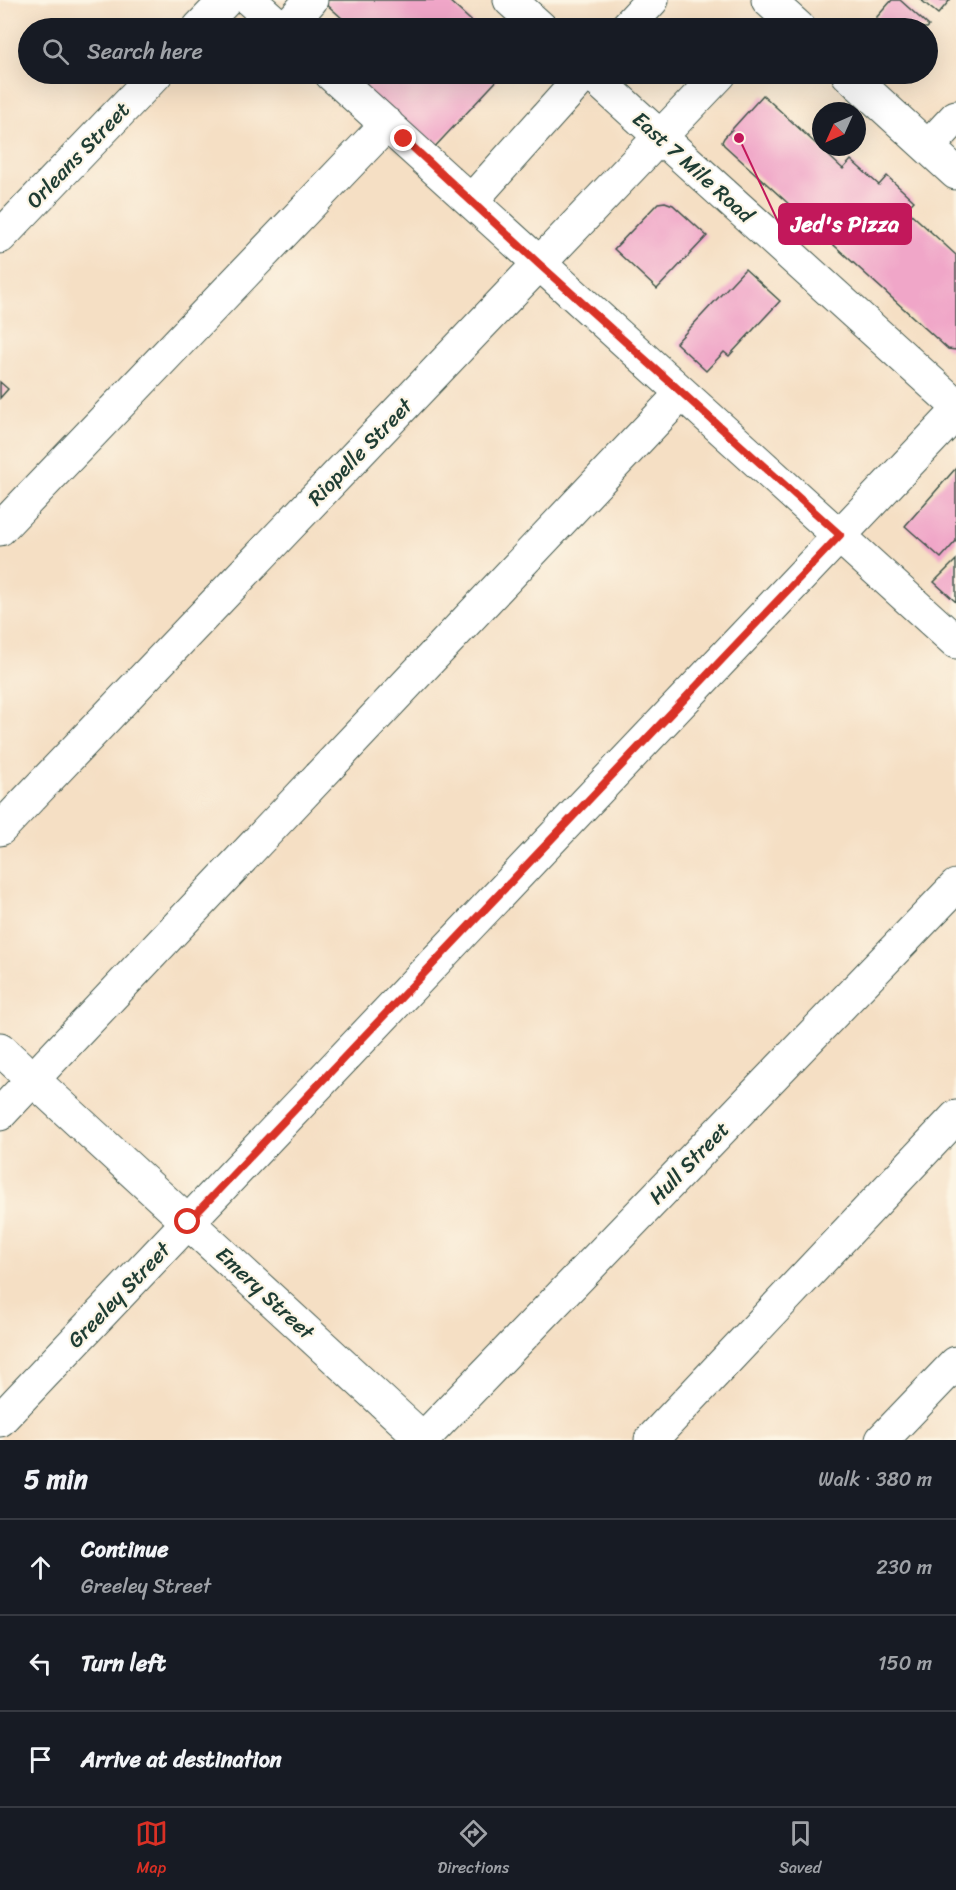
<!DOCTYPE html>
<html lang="en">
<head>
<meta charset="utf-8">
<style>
  body { margin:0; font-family:Sriracha,sans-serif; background:#242831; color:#f1f3f6 }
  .compass { position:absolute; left:812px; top:102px; width:54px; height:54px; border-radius:50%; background:#171b24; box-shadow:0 6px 24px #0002; rotate:225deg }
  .stop { position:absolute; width:18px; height:18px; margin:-14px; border:4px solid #d93025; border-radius:50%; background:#fff }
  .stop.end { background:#d93025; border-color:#fff; box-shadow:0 2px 6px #0008 }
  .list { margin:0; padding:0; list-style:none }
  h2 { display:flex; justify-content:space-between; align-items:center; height:78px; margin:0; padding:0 24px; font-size:26px }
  h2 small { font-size:20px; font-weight:400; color:#9ea1a6 }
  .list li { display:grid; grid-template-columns:39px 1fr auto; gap:18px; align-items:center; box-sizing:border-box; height:96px; padding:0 24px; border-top:2px solid #363941 }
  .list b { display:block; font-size:22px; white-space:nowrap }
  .list p { margin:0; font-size:20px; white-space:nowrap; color:#9ea1a6 }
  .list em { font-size:20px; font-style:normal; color:#9ea1a6 }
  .icon { flex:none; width:33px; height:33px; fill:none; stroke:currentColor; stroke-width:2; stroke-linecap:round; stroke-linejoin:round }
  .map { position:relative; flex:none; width:956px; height:1440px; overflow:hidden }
  .search { position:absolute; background:#171b24; box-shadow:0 6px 24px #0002; left:18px; right:18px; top:18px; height:66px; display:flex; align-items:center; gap:15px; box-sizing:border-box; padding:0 21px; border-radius:33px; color:#9ea1a6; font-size:22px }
  .sheet { height:366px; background:#171b24 }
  nav { display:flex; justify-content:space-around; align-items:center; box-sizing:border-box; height:84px; border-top:2px solid #363941; background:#171b24; font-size:16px; color:#9ea1a6 }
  nav a { display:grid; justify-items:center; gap:3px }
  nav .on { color:#d93025 }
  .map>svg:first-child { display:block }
  .building { fill:#f0a6c8 }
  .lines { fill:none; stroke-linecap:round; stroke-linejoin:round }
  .minor-casing { stroke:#3f554a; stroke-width:35 }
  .minor { stroke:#fff; stroke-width:33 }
  .route { stroke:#d93025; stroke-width:8 }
  .labels { text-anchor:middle; stroke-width:4.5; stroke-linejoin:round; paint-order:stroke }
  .street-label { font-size:21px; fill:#1f3d34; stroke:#fcf5e5 }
  .leader { fill:none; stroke:#c2185b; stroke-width:2 }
  .callout-dot { fill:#c2185b; stroke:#fcf5e5; stroke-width:2 }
  .callout { fill:#c2185b; stroke:#c2185b; stroke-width:2 }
  .callout-label { font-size:22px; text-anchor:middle; font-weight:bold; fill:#fff }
</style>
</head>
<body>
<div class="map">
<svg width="956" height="1440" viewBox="0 0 956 1440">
  <rect width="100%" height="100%" fill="#fcf5e5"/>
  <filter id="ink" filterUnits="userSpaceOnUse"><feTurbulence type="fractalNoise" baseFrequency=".0167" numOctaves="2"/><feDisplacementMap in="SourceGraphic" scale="12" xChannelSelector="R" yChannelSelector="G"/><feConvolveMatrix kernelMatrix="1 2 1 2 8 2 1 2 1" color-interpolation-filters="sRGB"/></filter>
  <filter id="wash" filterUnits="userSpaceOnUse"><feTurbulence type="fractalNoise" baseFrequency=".008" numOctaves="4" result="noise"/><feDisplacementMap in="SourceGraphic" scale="24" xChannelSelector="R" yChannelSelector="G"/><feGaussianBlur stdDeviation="1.35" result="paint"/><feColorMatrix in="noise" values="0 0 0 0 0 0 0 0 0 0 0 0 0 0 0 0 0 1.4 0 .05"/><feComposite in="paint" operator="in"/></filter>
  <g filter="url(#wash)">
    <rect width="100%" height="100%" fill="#f5dfc4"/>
    <g id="blocks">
      <!-- building -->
      <path class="building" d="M326,0H448L479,28H387L380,23L375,28H353L324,2Z
        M892,0H900L929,26L927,28H887L876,18Z
        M921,0H950L938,14Z
        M367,74H503L430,152L357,84Z
        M763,95L843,169L851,160L879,185L887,176L914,201L906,209L956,255V350L948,349L724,145L722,142L724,138Z
        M665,202L673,205L707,236L657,289L614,249L658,203Z
        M745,269L780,301L729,356L724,352L706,371L676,343Z
        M0,382L8,389L0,398Z
        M956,468V541L941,558L905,526Z
        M956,560V602L934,582Z"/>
    </g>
  </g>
  <g filter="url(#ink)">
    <use href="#blocks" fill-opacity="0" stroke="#3f554a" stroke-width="1.5"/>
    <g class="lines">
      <defs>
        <path id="minor" d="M250,0L281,28
          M510,0L541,28
          M768,0L799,28
          M199,28L226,0
          M286,28L311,0
          M626,28L652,0
          M331,74L956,642
          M591,74L956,405
          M848,74L956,173
          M928,147L956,117
          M471,201L585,74
          M0,237L156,74
          M0,529L387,124
          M0,829L720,74
          M0,1049L424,1440
          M0,1114L682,393
          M0,1420L956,413
          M422,1440L956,886
          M651,1440L956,1117
          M882,1440L956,1363"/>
      </defs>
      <!-- minor casing -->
      <use href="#minor" class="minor-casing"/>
      <!-- minor -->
      <use href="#minor" class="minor"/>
    </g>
  </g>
  <g class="lines" filter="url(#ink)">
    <!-- route -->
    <path class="route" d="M188,1222L840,535L539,264L404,139"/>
  </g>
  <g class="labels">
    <!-- street labels -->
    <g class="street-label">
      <text transform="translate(78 155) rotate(-46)" y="7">Orleans Street</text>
      <text transform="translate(693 167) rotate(42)" y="7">East 7 Mile Road</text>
      <text transform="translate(360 452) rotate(-46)" y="7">Riopelle Street</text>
      <text transform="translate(689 1163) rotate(-46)" y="7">Hull Street</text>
      <text transform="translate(265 1293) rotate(43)" y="7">Emery Street</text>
      <text transform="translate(119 1295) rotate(-46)" y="7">Greeley Street</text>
    </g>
  </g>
  <!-- callouts -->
  <path class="leader" d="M739 138L779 224"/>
  <circle class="callout-dot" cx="739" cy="138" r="6"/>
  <rect class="callout" x="779" y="204" width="132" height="40" rx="6"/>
  <g class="callout-label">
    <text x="845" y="232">Jed's Pizza</text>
  </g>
</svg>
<svg class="compass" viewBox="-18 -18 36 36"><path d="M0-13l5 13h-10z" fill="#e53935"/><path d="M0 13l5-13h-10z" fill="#9ea1a6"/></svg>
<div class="stop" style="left:188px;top:1222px"></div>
<div class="stop end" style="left:404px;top:139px"></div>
<div class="search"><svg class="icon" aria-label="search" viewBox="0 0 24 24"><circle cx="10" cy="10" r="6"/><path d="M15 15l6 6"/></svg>Search here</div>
</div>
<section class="sheet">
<h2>5 min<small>Walk · 380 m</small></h2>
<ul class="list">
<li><svg class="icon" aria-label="ahead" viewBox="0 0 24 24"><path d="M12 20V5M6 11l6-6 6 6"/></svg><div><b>Continue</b><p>Greeley Street</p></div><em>230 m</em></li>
<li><svg class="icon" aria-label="left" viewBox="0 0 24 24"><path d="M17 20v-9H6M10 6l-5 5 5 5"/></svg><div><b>Turn left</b></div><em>150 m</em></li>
<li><svg class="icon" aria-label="arrive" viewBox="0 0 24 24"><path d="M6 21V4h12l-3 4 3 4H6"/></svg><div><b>Arrive at destination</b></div></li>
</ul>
</section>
<nav>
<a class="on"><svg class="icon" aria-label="map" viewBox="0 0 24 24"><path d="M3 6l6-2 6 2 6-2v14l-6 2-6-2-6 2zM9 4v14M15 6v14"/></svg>Map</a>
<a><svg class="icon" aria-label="directions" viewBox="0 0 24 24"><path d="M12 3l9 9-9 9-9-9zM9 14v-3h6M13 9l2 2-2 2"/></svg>Directions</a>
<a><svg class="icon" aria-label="saved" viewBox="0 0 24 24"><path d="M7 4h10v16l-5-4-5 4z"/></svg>Saved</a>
</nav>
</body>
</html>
